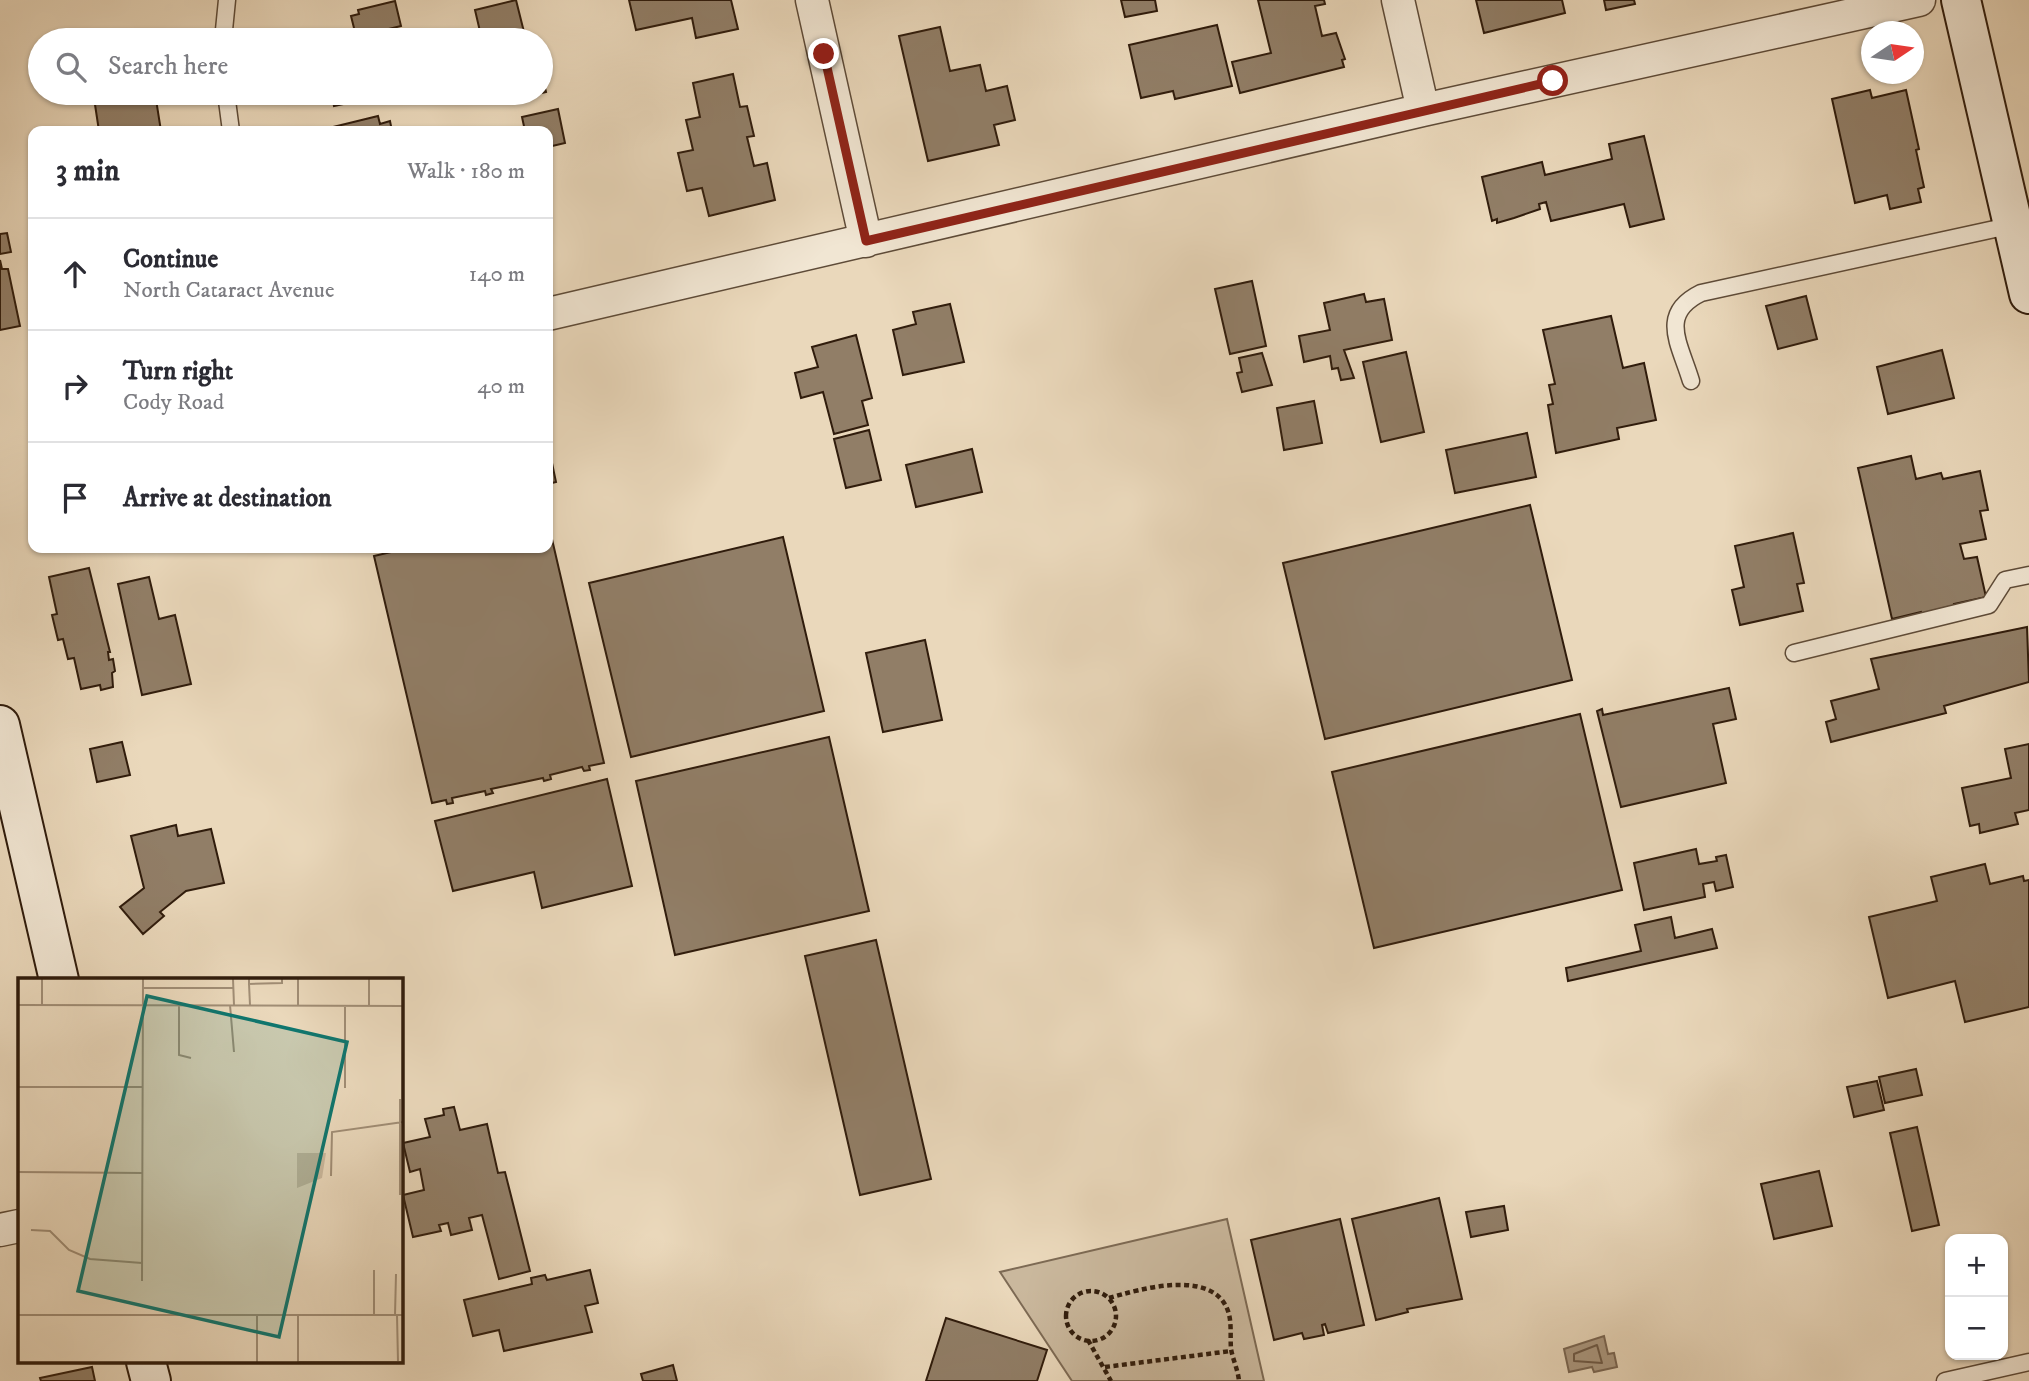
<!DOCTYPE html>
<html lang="en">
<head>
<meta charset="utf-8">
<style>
  body { margin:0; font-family:"IM FELL DW Pica",serif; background:#f7f7f7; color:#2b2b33 }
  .controls { position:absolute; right:21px; bottom:21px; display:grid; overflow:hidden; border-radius:14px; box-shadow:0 2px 5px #0004 }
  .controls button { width:63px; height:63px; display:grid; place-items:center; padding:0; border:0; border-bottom:2px solid #e1e1e2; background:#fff; color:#2b2b33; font:35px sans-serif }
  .compass { position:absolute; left:1861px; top:21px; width:63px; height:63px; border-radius:50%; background:#fff; box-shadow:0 2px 5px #0004; rotate:77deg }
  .stop { position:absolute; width:21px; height:21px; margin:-16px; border:5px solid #8f2418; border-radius:50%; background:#fff }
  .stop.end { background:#8f2418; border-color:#fff; box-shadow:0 2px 7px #0008 }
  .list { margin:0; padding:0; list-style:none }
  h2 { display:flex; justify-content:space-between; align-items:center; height:91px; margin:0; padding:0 28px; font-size:30px }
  h2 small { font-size:23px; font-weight:400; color:#7c7c81 }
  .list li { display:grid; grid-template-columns:46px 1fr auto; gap:21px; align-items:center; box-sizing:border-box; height:112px; padding:0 28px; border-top:2px solid #e1e1e2 }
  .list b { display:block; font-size:26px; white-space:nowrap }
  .list p { margin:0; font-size:23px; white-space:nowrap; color:#7c7c81 }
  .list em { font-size:23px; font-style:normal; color:#7c7c81 }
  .icon { flex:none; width:38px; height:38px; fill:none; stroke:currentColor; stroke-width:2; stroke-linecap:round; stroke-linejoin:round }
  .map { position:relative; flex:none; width:2029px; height:1381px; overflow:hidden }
  .search { position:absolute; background:#fff; box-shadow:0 2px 5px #0004; left:28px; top:28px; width:525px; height:77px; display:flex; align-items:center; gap:18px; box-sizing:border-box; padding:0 24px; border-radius:38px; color:#7c7c81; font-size:26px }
  .panel { position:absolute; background:#fff; box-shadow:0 2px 5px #0004; left:28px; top:126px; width:525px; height:427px; border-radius:14px }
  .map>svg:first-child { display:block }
  .green { fill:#cab89d; stroke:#7d6a54; stroke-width:2 }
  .water { fill:#ab9880; stroke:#7a6652; stroke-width:2 }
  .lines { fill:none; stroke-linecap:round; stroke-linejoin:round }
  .shore { stroke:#6e5a46; stroke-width:2 }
  .building { fill:#917e67; stroke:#301c0c; stroke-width:2 }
  .lane-casing { stroke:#5e4b38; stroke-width:19 }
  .street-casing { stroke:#5e4b38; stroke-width:35 }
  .secondary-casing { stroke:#301c0c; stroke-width:42 }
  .path { stroke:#301c0c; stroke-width:4.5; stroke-dasharray:5 3.5; stroke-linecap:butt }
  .lane { stroke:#f1e6d3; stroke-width:16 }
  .street { stroke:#f1e6d3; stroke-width:32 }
  .secondary { stroke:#f1e6d3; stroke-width:38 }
  .route { stroke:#8f2418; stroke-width:9 }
  .inset-road { fill:none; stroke:#a08d75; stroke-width:2 }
  .view { fill:#0f766e; fill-opacity:0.15; stroke:#0f766e; stroke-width:3.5 }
  .inset-edge { fill:none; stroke:#301c0c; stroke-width:3.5 }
</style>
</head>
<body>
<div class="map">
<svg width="2029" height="1381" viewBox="0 0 2029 1381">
  <rect width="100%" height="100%" fill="#ead8bb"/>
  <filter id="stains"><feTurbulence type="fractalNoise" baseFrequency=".00286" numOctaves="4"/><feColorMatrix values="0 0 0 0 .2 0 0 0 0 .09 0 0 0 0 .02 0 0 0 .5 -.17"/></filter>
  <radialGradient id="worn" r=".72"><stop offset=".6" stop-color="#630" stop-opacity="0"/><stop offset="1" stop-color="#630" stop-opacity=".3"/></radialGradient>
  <!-- green -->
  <path class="green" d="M1227,1219L1264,1381H1072L1000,1272Z"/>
  <!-- water -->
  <path class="water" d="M1604,1336L1608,1354L1614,1353L1617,1367L1594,1372L1592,1367L1569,1372L1564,1349Z"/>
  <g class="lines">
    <!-- shore -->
    <path class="shore" d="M1597,1345L1602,1363L1574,1361V1354Z"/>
  </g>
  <!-- building -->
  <path class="building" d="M516,0L526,40H482L475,10Z
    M629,0H731L738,29L696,38L692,18L636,30Z
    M1121,0H1155L1157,11L1125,17Z
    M1258,0H1324L1325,4L1315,6L1322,36L1336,33L1345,59L1342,60L1344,67L1240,93L1232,62L1271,53Z
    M1476,0H1562L1565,13L1484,33Z
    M1604,0H1634L1635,4L1606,10Z
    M395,1L401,26L364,35L363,30L355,32L351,16L359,14L358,10Z
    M1217,25L1232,86L1175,99L1173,91L1141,98L1129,45Z
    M940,27L950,71L980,65L986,91L1007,86L1015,120L994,125L999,145L928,161L899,36Z
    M541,71L546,92L500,103L497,93H541Z
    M733,74L740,107L747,106L754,136L747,137L754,166L767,163L775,200L709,216L702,188L687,191L678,153L693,150L686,120L700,117L693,83Z
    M1870,90L1872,98L1906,90L1919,149L1916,150L1924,187L1918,189L1921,202L1890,209L1887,195L1855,203L1832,99Z
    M128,93H155L161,131H99L94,98Z
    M331,93H369L371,98L334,106Z
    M558,109L565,143L548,147V131H525L522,117Z
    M378,116L380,124L390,121L392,131H330L329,128Z
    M1644,136L1664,219L1630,227L1624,204L1551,221L1546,202L1539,204L1540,209L1514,218L1497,223V219L1492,221L1482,177L1542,162L1545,175L1612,159L1609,144Z
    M7,233L11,252L0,254V234Z
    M0,260L2,269H8L20,326L0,330Z
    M1252,281L1266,346L1230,354L1215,289Z
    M1364,294L1366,302L1384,299L1392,340L1344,350L1354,378L1341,380L1338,368L1332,369L1330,356L1304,362L1299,336L1330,330L1324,303Z
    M1806,296L1817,339L1778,349L1766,306Z
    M950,304L964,362L903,375L893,330L916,324L913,312Z
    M1611,316L1623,368L1644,363L1656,420L1617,428L1619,439L1556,453L1548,405L1553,404L1549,385L1555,384L1543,330Z
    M856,335L872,398L862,401L868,425L834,434L823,392L801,398L795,373L818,367L812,347Z
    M1942,350L1954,398L1888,414L1877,367Z
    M1406,352L1424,432L1381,442L1363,362Z
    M1262,353L1272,385L1242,392L1237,373L1242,372L1239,358Z
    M1314,401L1322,443L1284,450L1277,408Z
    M869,430L881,480L846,488L834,439Z
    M1527,433L1536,477L1455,493L1446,450Z
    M548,444L556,482L548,484Z
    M972,449L982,492L916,507L906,465Z
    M1911,456L1916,479L1941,473L1943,479L1980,471L1988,510L1980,511L1986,539L1960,544L1964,559L1977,557L1986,597L1954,604L1955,608L1923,619L1921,612L1892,619L1858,468Z
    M1530,505L1572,680L1325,739L1283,563Z
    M548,522L604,763L589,766L590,770L584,771L582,767L550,775L551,779L544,781L543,778L491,789L493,793L486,795L485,791L452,798L453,803L447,804L446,800L432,803L374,556L408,548H548Z
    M1793,533L1804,583L1797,584L1803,611L1740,625L1732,590L1744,587L1735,546Z
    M783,537L824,711L631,757L589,583Z
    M89,568L110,652H108L109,660L113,659L115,671L112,673L113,687L101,690L100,685L81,689L74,658L68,659L63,639L58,640L52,615L57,614L49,577Z
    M149,577L159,619L175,615L191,684L142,695L118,584Z
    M2027,627L2029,682L1944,706L1946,713L1831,742L1826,722L1836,719L1831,701L1879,689L1871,659Z
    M925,640L942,720L883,732L866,653Z
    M1729,688L1736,719L1713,724L1726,783L1621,807L1597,711L1602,709L1603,715Z
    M1580,714L1622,890L1374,948L1332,772Z
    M829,737L869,911L675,955L636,781Z
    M122,742L130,775L97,782L90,749Z
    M2029,744V810L2015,813L2018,824L1980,833L1979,824L1970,826L1962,788L2011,778L2005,749Z
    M607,779L632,886L542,908L534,872L453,891L435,821Z
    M176,825L178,836L211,829L224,883L186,891L160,912L164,916L143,934L120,907L144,888L131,836Z
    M1696,849L1699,864L1717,861L1716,857L1726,855L1733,887L1716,891L1714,882L1703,884L1705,897L1644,910L1634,863Z
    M1985,864L1990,884L2023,876L2024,881L2029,880V1007L1965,1022L1955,981L1888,998L1869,917L1937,901L1931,877Z
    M1671,917L1675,938L1712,929L1717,948L1568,981L1566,968L1641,951L1635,925Z
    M876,940L931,1179L860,1195L805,956Z
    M1916,1069L1922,1095L1885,1103L1879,1077Z
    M1877,1081L1884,1110L1854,1117L1847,1087Z
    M454,1107L460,1130L487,1124L498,1173L505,1172L530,1271L499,1279L482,1215L469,1218L472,1230L451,1235L448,1223L439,1225L441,1231L413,1237L403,1195L424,1190L420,1169L410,1172L403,1143L430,1137L425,1119L444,1115L443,1109Z
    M1917,1127L1939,1225L1912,1231L1890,1133Z
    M1819,1171L1832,1226L1774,1239L1761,1184Z
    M1439,1198L1462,1299L1407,1309L1408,1312L1376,1320L1352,1219Z
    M1504,1206L1508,1230L1471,1237L1466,1212Z
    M1340,1219L1364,1325L1328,1333L1325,1324L1322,1325L1324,1335L1304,1339L1302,1333L1274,1340L1251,1240Z
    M590,1270L598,1303L585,1306L592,1332L504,1351L499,1330L473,1336L464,1300L532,1284L531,1278L545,1275L547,1280Z
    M946,1318L1047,1350L1037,1381H926Z
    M673,1365L677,1381H643L641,1374Z
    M92,1367L95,1381H41L40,1378Z"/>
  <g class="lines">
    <defs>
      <path id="lane" d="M223,40L227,0
        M226,93L231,131
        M1691,381C1680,344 1658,314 1701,293L2013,225
        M1794,653L1989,605L2005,580L2029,575
        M1945,1381L2029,1362"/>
      <path id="street" d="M812,0L866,241
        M1398,0L1423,110
        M548,314L1423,110L1919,0
        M0,1230L19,1226"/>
      <path id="secondary" d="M1961,0L2029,294
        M0,725L59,980
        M146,1362L151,1381"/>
    </defs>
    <!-- lane casing -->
    <use href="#lane" class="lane-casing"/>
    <!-- street casing -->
    <use href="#street" class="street-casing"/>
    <!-- secondary casing -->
    <use href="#secondary" class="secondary-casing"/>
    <!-- path -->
    <path class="path" d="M1066 1316a25 25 0 1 1 50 0a25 25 0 1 1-50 0Z
      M1109,1298C1140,1289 1213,1268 1228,1311C1232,1322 1230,1337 1231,1349C1233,1360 1238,1370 1239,1381
      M1088,1340L1111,1381
      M1105,1367L1231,1351"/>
    <!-- lane -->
    <use href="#lane" class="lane"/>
    <!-- street -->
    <use href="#street" class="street"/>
    <!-- secondary -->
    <use href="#secondary" class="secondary"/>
  </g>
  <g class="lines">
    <!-- route -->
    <path class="route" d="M824,54L866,241L1553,81"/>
  </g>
  <!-- overview -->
  <g transform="translate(18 978)">
    <rect width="385" height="385" fill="#ead8bb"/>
    <path d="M279,175H308L304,200L279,210Z" fill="#cab89d"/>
    <path class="inset-road" d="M24,1V27M215,1L216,27M231,1V6L264,5V1M280,1V27M351,1V27M231,6L232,27M125,10H216M0,27L385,28M161,27V77L173,80M212,27L216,74M327,27V110M0,109H124M0,194L125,195M313,198L314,154L385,144M382,217V121M13,252L32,253L51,272L72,281L124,285M356,292V337M124,303L125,1M0,337H385M239,337V384M280,337V384H385M377,337L378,296M379,337L380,384"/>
    <path class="view" d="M129,18L329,64L261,359L60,313Z"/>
    <rect width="385" height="385" class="inset-edge"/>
  </g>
  <rect width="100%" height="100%" filter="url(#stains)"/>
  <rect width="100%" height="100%" fill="url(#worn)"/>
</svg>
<div class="controls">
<button>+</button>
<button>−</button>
</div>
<svg class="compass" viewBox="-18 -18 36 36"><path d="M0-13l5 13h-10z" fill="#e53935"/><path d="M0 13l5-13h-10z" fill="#7c7c81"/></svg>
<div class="stop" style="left:1553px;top:81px"></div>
<div class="stop end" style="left:824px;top:54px"></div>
<div class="search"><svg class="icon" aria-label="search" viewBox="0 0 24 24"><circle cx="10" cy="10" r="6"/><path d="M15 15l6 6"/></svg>Search here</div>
<section class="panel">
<h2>3 min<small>Walk · 180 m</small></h2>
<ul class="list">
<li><svg class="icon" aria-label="ahead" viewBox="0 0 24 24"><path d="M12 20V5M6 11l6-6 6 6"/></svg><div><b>Continue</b><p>North Cataract Avenue</p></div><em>140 m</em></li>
<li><svg class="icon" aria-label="right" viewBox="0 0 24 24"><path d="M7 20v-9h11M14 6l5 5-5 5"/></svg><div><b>Turn right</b><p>Cody Road</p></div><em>40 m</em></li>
<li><svg class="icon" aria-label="arrive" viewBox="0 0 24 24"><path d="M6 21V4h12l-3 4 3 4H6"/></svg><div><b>Arrive at destination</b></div></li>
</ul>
</section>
</div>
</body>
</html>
